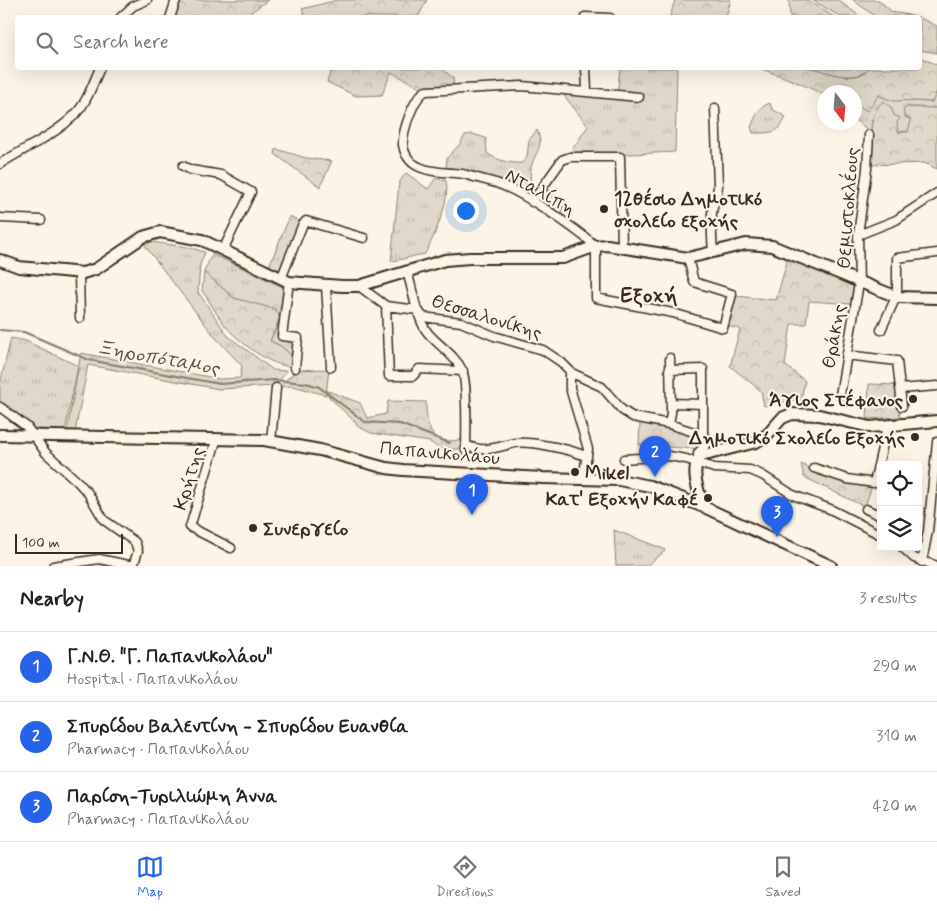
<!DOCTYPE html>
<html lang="en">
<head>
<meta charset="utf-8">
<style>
  body { margin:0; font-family:Mynerve,sans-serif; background:#f6f6f6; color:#202124 }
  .controls { position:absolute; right:15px; bottom:15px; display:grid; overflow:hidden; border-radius:5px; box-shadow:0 5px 20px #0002 }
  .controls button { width:45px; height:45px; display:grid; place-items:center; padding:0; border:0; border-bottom:1px solid #e0e0e0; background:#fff; color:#202124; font:25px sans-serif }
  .compass { position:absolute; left:817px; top:85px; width:45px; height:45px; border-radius:50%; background:#fff; box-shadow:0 5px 20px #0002; rotate:164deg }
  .scale { position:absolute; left:15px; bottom:12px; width:108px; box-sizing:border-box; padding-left:5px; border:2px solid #3b2a1e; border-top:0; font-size:14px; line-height:18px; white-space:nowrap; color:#3b2a1e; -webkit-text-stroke:4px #fcf5e5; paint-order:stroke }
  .you { position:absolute; left:465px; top:210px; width:18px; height:18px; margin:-12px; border:4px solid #fff; border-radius:50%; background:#1a73e8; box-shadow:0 0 0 8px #1a73e833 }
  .badge { display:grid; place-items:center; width:32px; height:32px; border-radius:50%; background:#2563eb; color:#fff; font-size:16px; font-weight:700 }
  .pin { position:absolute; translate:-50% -41px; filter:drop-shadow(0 1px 2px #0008) }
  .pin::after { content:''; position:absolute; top:26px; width:18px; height:15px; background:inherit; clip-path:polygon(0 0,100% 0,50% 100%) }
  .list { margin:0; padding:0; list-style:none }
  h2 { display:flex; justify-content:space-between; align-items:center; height:65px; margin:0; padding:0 20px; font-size:21px }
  h2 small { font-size:16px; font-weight:400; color:#757577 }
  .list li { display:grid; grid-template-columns:32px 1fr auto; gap:15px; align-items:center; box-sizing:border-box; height:70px; padding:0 20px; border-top:1px solid #e0e0e0 }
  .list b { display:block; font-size:19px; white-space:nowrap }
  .list p { margin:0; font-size:16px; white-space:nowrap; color:#757577 }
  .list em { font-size:16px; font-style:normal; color:#757577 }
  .icon { flex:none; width:28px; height:28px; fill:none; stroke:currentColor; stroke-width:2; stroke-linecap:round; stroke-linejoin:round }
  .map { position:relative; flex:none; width:937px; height:566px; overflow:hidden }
  .search { position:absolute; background:#fff; box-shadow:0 5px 20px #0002; left:15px; right:15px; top:15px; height:55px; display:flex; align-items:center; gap:12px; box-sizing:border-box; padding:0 18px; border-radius:5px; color:#757577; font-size:19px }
  .sheet { height:275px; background:#fff }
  nav { display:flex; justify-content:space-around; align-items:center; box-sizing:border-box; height:70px; border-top:1px solid #e0e0e0; background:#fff; font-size:14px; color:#757577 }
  nav a { display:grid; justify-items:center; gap:2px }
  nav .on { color:#2563eb }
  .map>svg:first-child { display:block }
  .grass { fill:url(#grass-tufts); stroke:#8e8173 }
  .forest { fill:url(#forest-crowns); stroke:#8e8173 }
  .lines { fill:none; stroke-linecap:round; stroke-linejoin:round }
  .stream { stroke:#85796b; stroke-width:2 }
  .street-casing { stroke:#3b2a1e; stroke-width:11 }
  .secondary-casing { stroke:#3b2a1e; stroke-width:14 }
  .street { stroke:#fcf5e5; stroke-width:8 }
  .secondary { stroke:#fcf5e5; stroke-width:10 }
  .poi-dot { fill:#3b2a1e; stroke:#fcf5e5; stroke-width:2 }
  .labels { text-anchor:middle; stroke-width:4.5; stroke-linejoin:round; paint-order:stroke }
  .street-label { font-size:19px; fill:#3b2a1e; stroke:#fcf5e5 }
  .poi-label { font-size:19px; font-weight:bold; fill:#3b2a1e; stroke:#fcf5e5; text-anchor:start }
  .water-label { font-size:20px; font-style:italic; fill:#605144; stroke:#fcf5e5 }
  .quarter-label { font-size:21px; font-weight:bold; fill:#3b2a1e; stroke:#fcf5e5 }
</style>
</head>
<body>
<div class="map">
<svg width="937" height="566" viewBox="0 0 937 566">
  <defs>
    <pattern id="grass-tufts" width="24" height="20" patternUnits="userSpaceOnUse" patternTransform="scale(1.25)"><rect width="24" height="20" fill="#e0d8c8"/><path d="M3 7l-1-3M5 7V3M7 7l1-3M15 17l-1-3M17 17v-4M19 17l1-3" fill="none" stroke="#c1baab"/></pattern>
    <pattern id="forest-crowns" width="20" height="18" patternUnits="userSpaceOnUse" patternTransform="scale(1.25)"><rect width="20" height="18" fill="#e0d8c8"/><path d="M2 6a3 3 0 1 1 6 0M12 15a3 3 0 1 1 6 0" fill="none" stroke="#c1baab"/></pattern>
  </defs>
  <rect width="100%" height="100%" fill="#fcf5e5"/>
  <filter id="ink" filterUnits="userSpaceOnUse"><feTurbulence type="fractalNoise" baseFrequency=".02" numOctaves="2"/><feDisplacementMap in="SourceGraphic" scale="10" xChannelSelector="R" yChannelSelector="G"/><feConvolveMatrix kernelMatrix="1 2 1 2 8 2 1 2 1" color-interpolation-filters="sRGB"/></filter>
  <g filter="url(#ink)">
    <!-- grass -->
    <path class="grass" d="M812,0H838L861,17H841Z
      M620,68H677L675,152L567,157L588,126L562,93L617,97Z
      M811,68H869C856,84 827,73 811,68Z
      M937,91V108L907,107L912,120L908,132H897L891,107L872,119L871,132L855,120V103L872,102L879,95C896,104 895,99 911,101C919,101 924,102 932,102Z
      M770,103L772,109L786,117C779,134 770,133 753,133L751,127C756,116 758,107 770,103Z
      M537,130C544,146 537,150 532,164C529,173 531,186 531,196L498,179L446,167L447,158L460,144L465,135L472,134L486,138L487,153C496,160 511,164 522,163L527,157L529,140Z
      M406,173L428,189L436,178L446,181C451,199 434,237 425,254C413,255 404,260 391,261L399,183Z
      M290,216L301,222L280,271L269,266Z
      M151,242L187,247L205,252L200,265L198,292L228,336L273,370L287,371L275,386L219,389L88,365L75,432H67L81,353L220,379L240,378L242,366L215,337L145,246Z
      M212,254L285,288L278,338L293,341L292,356L281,346L270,341L280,319L252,304L234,298L204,272Z
      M11,338L26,341L78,366L65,431H34L0,404V384Z
      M614,530L664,549L665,551L646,566H616Z"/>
    <!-- forest -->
    <path class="forest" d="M179,0H268L244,17L173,18Z
      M337,0H427L418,17H305L302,9Z
      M675,0H731L726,17H670Z
      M789,0H806L834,17H790Z
      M853,0H879L892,12L919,17H876Z
      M920,18L937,26V53L920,50Z
      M920,57L937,65V91L932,102C925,102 919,101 911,101C895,99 898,105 879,95L867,111L855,103L854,92H824V95C803,84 780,75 758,68C775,67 793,65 810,68C826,70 855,86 869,68H920Z
      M332,68H441L453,78L454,87L425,90L391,72L382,95L356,96L327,82Z
      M883,101L891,107L894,115L900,118L897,123L898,132H908L911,120L905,117L903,110L907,107L937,108V169L924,163L870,165C871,143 867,117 883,101Z
      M276,149L306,158L332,161L320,187L275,154Z
      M548,190L564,205L560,215L540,201Z
      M788,258L855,287L852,304L809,301L806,324H791L785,365L805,381L801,399L764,406L761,391L730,366L740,329L727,326L736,296L776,300Z
      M204,272L234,298L275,309L280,318L270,341L281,346L292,356L293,367C271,366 248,348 232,333C220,322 212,304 202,291Z
      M329,369L326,395L293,386L279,387L296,370Z
      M869,384L897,385L900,417L867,419Z
      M328,391L360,403L367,418L386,414L388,401L426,402C426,413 427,437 441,440C448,442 458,440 466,439L465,449H440L430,442L371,433L357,426L356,423L329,397Z
      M640,422L703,438V444L695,449L639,445Z
      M801,464L823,475L872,485L865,507L804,477Z"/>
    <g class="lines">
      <!-- stream -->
      <path class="stream" d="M0,330L24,332L89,360L220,384L273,380L306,383L319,387L365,422L400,424L450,443"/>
      <defs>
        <path id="street" d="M585,17L610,18
          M120,18L133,6L147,0
          M170,18L176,0
          M586,68L587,91
          M639,97L522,86L426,91C414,96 402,132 403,145C404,152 408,160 414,164C427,173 448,172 463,174C474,177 485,180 496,183C524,192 573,227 596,246V298L673,313L723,328L732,294L694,282L688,258
          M0,164C24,148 66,130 82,106C90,94 94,81 100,68
          M183,166L191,170L221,175L251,192L223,250
          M532,202L562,160L570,157H620L622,247
          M0,218L41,220
          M858,235L896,220L937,193
          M713,253C712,239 711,226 712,213C713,203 718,195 718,185L715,108
          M407,271C412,287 417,320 428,333C438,345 455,355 462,370C468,383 466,434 466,451
          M79,273L80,318
          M281,279L302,226L306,221L364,238
          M289,282L282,336L298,338L295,368
          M326,286L331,367
          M359,286L386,306L418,310L423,317L461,322L494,336L543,350L561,362L572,373L602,387L622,410L633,417L669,424L703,435L710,441L698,453V460
          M897,297V258L937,253
          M386,306L389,376H413L419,369L463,371
          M881,330L896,297
          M846,355L897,361L902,406
          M669,370L703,369V435
          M570,371V388L588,449L583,478
          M900,389L937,386
          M840,395L859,283L858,235L867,169L869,135
          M671,403L703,404
          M0,407L27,427L46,453L78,482L88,493L104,520L135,542L138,551L133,566
          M669,424L671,413L670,358
          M217,438L190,527L231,548
          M271,441L276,388
          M466,445C482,453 495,448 511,444C525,439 574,450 587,457
          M624,459L669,456L686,459L714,468L750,470L762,475L793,495L830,509L881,535
          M814,468L847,479L874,483L887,426
          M866,509L881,516
          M902,547L914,558L937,566
          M922,562L928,531L937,442
          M53,566L99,559L133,566"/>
        <path id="secondary" d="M0,260L19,267L83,273L96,269L143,237L160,232L202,240L289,282L342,286H359L445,260L470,258H563L596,246L607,245L688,258L746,244L772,246L897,297L937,298
          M0,435L264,440L320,450L386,468L403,470L543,478L619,480L650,486L704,507L831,566
          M704,507C699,493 689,469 701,456L756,442L768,434L782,418L792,414L819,415L870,427L937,421"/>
      </defs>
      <!-- street casing -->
      <use href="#street" class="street-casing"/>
      <!-- secondary casing -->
      <use href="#secondary" class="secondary-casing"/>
      <!-- street -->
      <use href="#street" class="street"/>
      <!-- secondary -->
      <use href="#secondary" class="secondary"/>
    </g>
  </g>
  <!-- markers -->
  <g class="poi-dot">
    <circle cx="604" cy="209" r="5"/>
    <circle cx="913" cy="399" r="5"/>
    <circle cx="915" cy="437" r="5"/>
    <circle cx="575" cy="472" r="5"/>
    <circle cx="708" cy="498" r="5"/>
    <circle cx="253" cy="528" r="5"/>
  </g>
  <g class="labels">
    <!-- street labels -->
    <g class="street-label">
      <text transform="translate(541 191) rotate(29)" y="7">Νταλίπη</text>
      <text transform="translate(847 208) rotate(-86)" y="7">Θεμιστοκλέους</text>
      <text transform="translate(487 316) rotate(17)" y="7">Θεσσαλονίκης</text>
      <text transform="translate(833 336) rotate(-80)" y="7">Θράκης</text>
      <text transform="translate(440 452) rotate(5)" y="7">Παπανικολάου</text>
      <text transform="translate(188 478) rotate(-73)" y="7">Κρήτης</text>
    </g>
    <!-- poi labels -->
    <g class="poi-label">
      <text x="614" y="205">12θέσιο Δημοτικό<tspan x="614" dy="22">σχολείο εξοχής</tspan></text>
      <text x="903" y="406" text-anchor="end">Άγιος Στέφανος</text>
      <text x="905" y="444" text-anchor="end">Δημοτικό Σχολείο Εξοχής</text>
      <text x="585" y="479">Mikel</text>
      <text x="698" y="505" text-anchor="end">Κατ' Εξοχήν Καφέ</text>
      <text x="263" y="535">Συνεργείο</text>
    </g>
    <!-- water labels -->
    <g class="water-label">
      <text transform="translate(158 357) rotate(10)" y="7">Ξηροπόταμος</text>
    </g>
    <!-- quarter labels -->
    <g class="quarter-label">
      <text x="649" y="302">Εξοχή</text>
    </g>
  </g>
</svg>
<div class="controls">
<button><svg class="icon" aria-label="locate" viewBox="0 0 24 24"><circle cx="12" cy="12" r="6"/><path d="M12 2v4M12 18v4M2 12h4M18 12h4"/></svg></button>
<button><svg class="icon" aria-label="layers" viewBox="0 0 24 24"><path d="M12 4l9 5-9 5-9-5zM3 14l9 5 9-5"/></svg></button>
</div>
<svg class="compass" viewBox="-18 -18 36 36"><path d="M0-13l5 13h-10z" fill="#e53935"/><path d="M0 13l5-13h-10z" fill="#757577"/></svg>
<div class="scale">100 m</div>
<div class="you"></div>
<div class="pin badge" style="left:472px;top:515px">1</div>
<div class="pin badge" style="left:655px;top:477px">2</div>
<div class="pin badge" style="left:777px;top:537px">3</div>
<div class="search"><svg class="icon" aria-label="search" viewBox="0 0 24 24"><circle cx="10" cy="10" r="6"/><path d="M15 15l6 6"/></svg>Search here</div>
</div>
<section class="sheet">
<h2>Nearby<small>3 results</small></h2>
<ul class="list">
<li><span class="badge">1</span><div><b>Γ.Ν.Θ. &quot;Γ. Παπανικολάου&quot;</b><p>Hospital · Παπανικολάου</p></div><em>290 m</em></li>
<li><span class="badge">2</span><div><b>Σπυρίδου Βαλεντίνη - Σπυρίδου Ευανθία</b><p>Pharmacy · Παπανικολάου</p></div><em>310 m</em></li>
<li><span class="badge">3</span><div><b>Παρίση-Τυριλιώμη Άννα</b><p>Pharmacy · Παπανικολάου</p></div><em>420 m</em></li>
</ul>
</section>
<nav>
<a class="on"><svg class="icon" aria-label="map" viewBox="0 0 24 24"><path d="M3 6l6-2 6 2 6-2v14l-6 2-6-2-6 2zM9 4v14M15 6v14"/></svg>Map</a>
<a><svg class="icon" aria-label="directions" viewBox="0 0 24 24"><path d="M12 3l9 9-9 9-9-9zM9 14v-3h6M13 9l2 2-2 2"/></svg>Directions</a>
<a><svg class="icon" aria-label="saved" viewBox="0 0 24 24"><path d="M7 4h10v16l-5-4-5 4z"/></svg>Saved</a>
</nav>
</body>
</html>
